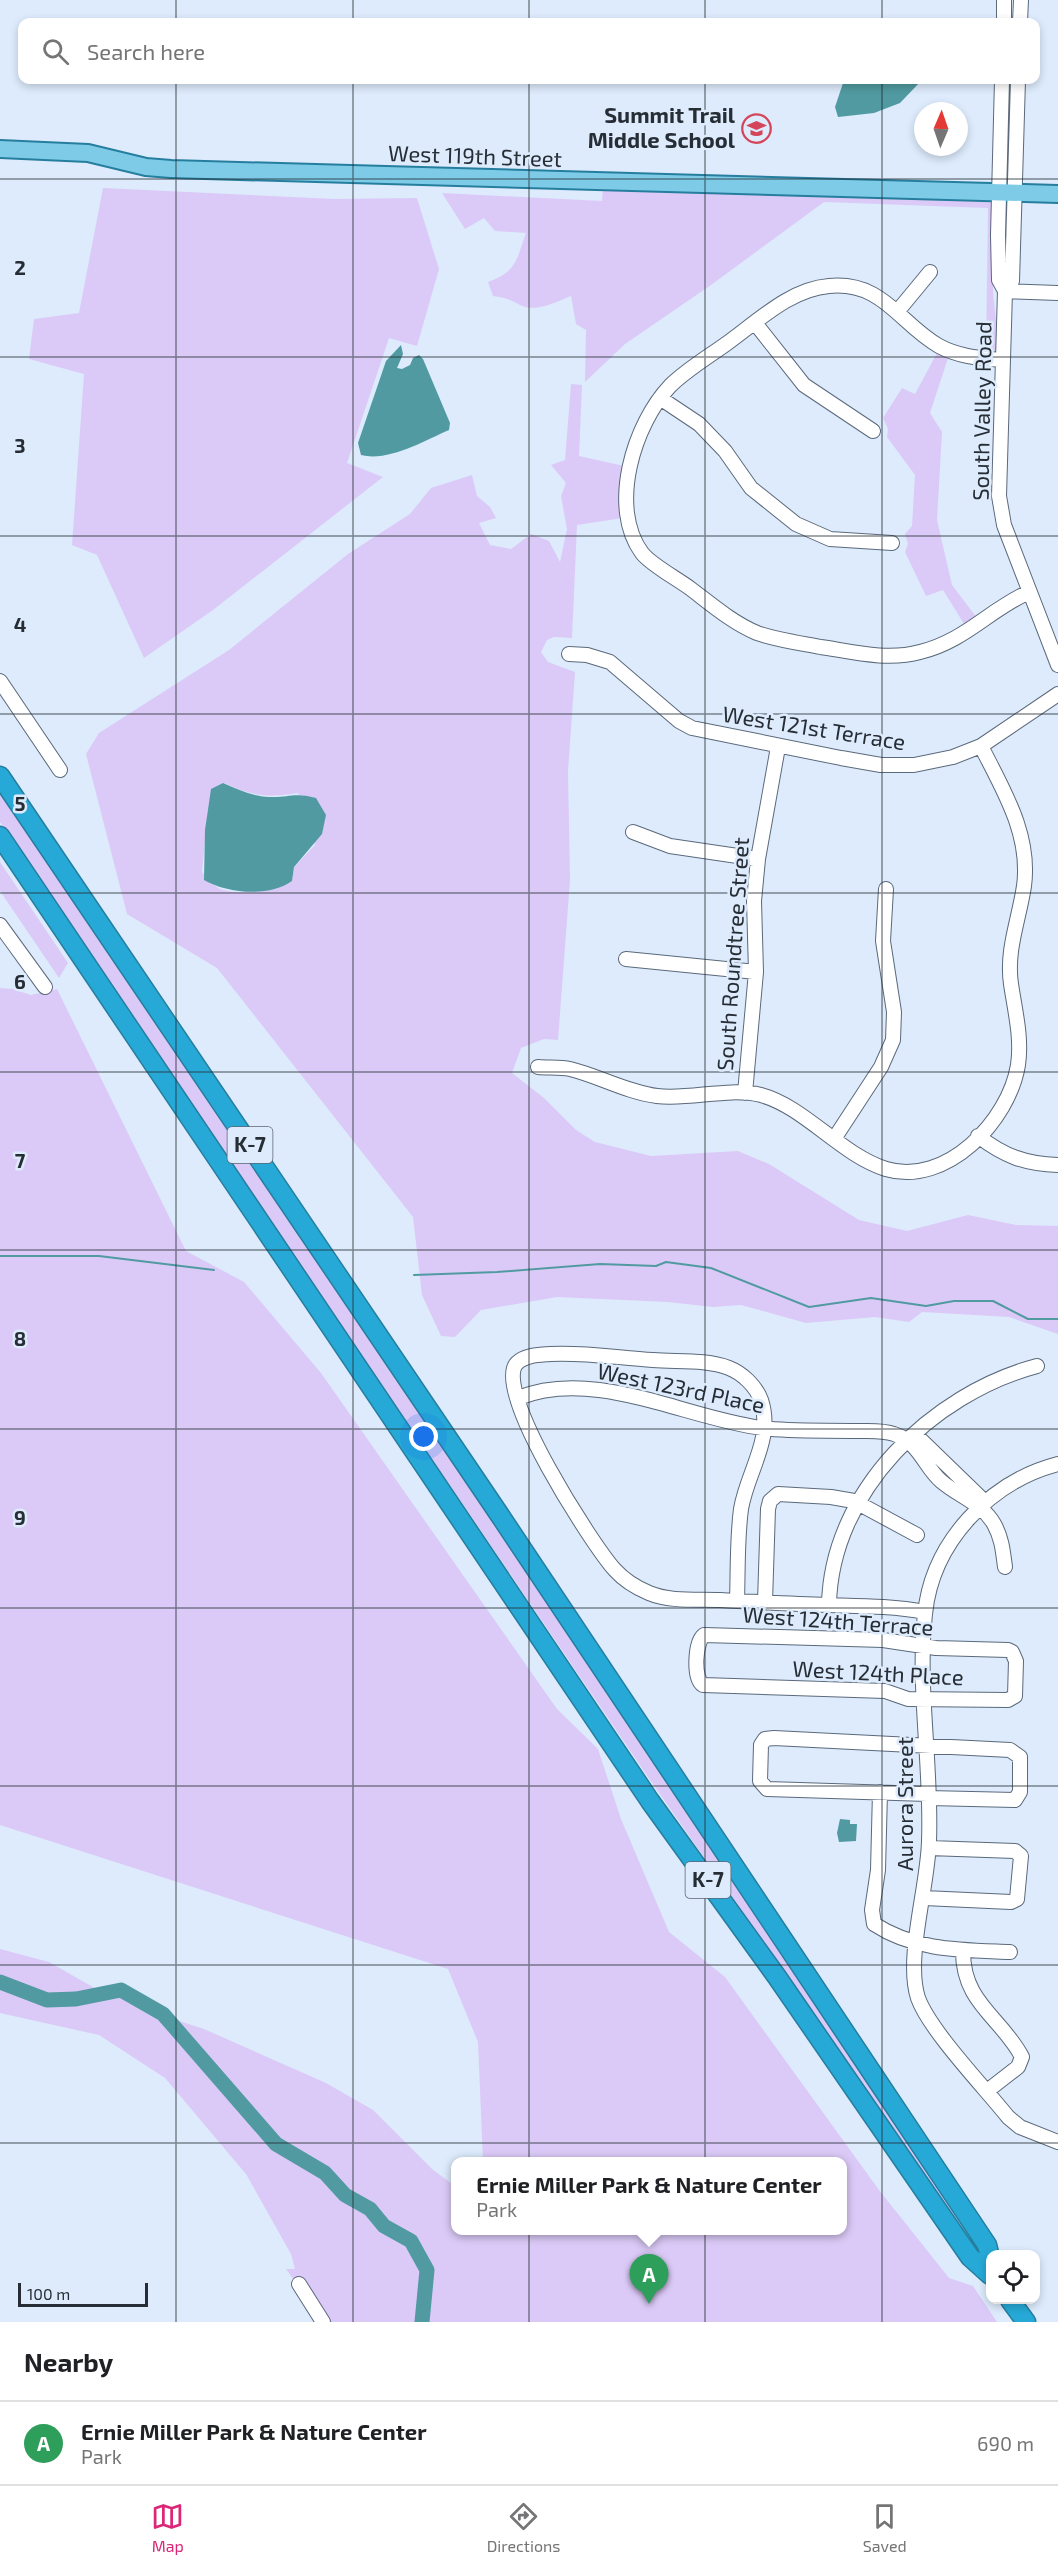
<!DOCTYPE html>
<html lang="en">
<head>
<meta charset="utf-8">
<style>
  body { margin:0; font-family:"Exo 2",sans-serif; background:#f6f6f6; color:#202124 }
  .controls { position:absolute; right:18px; bottom:18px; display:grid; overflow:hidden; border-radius:12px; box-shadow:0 3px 9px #0003 }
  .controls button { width:54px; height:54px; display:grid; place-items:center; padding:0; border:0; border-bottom:2px solid #e0e0e0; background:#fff; color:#202124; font:30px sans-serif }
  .compass { position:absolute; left:914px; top:102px; width:54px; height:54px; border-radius:50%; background:#fff; box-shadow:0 3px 9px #0003; rotate:2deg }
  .scale { position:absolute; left:18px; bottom:15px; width:130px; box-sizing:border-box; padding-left:6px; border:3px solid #262d35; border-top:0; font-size:16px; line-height:21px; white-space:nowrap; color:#262d35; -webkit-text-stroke:4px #ddebfc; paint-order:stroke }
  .you { position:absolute; left:424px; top:1437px; width:21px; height:21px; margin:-15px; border:4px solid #fff; border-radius:50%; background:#1a73e8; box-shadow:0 0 0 9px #1a73e833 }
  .badge { display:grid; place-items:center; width:39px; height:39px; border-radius:50%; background:#db2777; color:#fff; font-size:20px; font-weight:700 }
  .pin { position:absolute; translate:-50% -50px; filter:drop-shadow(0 2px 3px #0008) }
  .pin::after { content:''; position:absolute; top:32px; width:21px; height:18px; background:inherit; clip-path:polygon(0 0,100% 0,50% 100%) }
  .popup { position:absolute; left:451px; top:2157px; width:396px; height:78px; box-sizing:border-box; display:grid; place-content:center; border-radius:12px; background:#fff; filter:drop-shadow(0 2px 4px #0005); font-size:20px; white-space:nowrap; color:#757577 }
  .popup b { font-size:22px; color:#202124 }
  .popup::after { content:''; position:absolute; left:50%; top:100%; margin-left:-12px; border:12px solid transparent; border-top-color:#fff }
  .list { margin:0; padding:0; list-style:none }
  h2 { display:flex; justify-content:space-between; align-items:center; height:78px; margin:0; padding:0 24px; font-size:26px }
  h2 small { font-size:20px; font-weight:400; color:#757577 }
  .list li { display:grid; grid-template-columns:39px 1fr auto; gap:18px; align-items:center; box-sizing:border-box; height:84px; padding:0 24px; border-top:2px solid #e0e0e0 }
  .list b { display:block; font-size:22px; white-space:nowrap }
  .list p { margin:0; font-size:20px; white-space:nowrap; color:#757577 }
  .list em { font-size:20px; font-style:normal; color:#757577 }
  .icon { flex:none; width:33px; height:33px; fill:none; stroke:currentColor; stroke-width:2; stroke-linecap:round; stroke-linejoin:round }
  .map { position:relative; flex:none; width:1058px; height:2322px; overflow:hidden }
  .search { position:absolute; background:#fff; box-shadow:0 3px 9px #0003; left:18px; right:18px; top:18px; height:66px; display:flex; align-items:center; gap:15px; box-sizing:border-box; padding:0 21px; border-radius:12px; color:#757577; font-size:22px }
  .sheet { height:162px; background:#fff }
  nav { display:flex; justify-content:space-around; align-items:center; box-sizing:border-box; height:84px; border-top:2px solid #e0e0e0; background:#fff; font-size:16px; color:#757577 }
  nav a { display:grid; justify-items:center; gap:3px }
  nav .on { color:#db2777 }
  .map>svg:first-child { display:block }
  .green { fill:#dbcaf7; fill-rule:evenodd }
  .water { fill:#519aa1 }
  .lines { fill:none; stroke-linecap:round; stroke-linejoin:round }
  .stream { stroke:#519aa1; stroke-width:2 }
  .river { stroke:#519aa1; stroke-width:15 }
  .minor-casing { stroke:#5a697b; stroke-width:16 }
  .major-casing { stroke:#267e9e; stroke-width:20 }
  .highway-casing { stroke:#267e9e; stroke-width:21 }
  .minor { stroke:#fff; stroke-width:14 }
  .major { stroke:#7dcbe7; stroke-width:16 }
  .highway { stroke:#26a9d7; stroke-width:18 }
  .grid { fill:none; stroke:#262d35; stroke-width:1.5; stroke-opacity:0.55 }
  .labels { text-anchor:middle; stroke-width:5; stroke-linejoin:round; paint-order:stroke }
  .shield { fill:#ddebfc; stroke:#5d6671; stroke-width:1.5 }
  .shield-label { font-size:21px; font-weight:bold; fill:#262d35 }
  .poi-label { font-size:22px; font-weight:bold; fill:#262d35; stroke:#ddebfc; text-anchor:end }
  .street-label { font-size:22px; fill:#262d35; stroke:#ddebfc }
  .grid-label { font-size:20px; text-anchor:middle; font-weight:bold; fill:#262d35; stroke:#ddebfc; stroke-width:5; stroke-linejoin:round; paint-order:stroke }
</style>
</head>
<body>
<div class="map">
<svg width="1058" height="2322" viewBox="0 0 1058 2322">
  <rect width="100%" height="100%" fill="#ddebfc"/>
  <!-- green -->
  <path class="green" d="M103,188L334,199L417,198L439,269L417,346L389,338L347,463L383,477L213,610L144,658L97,555L72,545L84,374L29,359L34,319L79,313Z
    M603,188L991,201L994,206L993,293L998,339L996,350L986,355L988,208L824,202L711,285L625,344L585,382L586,330L576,324L571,296C556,302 536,313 520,305C508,299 507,298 493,296L488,282C517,271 516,261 526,233L495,231L484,218L465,229L442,193L602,201Z
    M937,353L948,358L930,413L942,432L937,520L952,585L977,618L966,627L943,590L926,596L905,552L908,544L905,534L912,526L915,475L887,437L888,429L883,418L902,388L915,394Z
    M571,384L582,385L579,456L624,466L623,518L577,525L572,638L554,637L547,640L541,652L548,662L575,672L568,771L570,880L558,1040L544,1039L521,1048L512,1073L544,1098L576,1130L595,1142L651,1156L738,1151L769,1164L859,1220L907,1231L968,1215L1016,1225L1058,1226V1334L1009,1317L922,1312L909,1322L875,1317L806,1323L741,1305L713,1307L668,1302L557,1297L481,1310L455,1337L441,1336L422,1295L413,1217L217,968L127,914L86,754L99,733L229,650L348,554L410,514L431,488L472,475L477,496L490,507L496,518L479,523L490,545L511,549L531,534L549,541L560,562L567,529L561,496L566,483L551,465L565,460ZM224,783C253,796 266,798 298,793L315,845L294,867L292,881C276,893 239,895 220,889C214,886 207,877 202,872L208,809Z
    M0,792L663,1771L976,2247L648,1777L0,822Z
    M0,862L68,963L59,978L0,891Z
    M0,988L13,989L31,995L57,989L186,1251L244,1282L321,1373L557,1709L598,1749L621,1819L669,1932L725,1977L879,2190L949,2278L973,2286L997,2322H323L286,2269H295L291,2254L246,2174L165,2078L99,2035L0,2013V1949L49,1962L98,1990L123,1996L164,2016L204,2029L326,2083L373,2110L432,2169L455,2186L456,2230H843V2162L483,2161L478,2042L448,1969L0,1825Z"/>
  <!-- water -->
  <path class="water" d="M844,80H922L900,103L874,113L838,117L835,107Z
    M401,345L403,354L397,368L402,369L410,365L413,358L419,355L423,359L450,423L449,430C424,441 388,462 361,455L358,443L386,361Z
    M223,783C239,790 252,796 269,797C289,798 293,792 316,798L326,815L322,834L294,867L292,881C269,898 226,893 204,880L205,830L211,789Z
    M840,1819L850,1820V1824H857L856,1841L839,1842L837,1833Z"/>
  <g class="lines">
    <!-- stream -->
    <path class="stream" d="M0,1256H99L214,1270
      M414,1275L497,1272L600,1264L656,1266L666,1262L711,1268L809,1307L871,1298L926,1306L954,1301H993L1028,1319H1058"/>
    <!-- river -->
    <path class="river" d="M0,1982L47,2000L76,1999L121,1990L163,2014L276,2144L325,2173L345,2195L370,2209L384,2226L411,2241L427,2270L422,2322"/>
    <defs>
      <path id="minor" d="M1004,22V0
        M1020,22L1021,0
        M1002,80L998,235L999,280L1005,291
        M1018,80L1012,281L1005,291L999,496L1004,525L1058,665
        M1005,291L1058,293
        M897,312L930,272
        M755,323L804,385L873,431
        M1002,360C981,358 959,357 939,346C899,323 883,281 829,286C790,289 757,322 726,344C708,357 686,370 670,386C634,424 608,507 642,553C651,565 678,579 691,589C712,605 733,623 757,633C777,640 800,643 821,647C853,652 888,661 920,652C965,641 989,610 1029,592
        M660,398L699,424L725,451L751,488L796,524L830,539L892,543
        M569,654L587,655L610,662L679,721L692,728L841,758L881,765H914L953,757L981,746L1058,694
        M0,681L60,770
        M633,832L670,846L758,859
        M0,925L45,987
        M626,959L756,972
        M538,1067C548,1068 560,1067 570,1069C599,1076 626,1092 657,1096C691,1100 727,1087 761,1095C805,1107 841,1155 886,1169C946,1187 1009,1121 1018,1065C1022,1038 1015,1011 1011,984C1006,950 1019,920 1024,886C1031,834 1003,790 981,746
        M745,1093L756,972L754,901L758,859L778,747
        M978,1136C1004,1156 1025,1164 1058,1165
        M834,1139L881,1067L893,1040L894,1012L883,941L886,889
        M518,1398C594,1367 685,1418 762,1428C793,1432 826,1430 858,1431C870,1431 883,1430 894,1434C919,1442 924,1466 941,1481C958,1496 982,1503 994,1524C1002,1538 1003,1552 1005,1567
        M913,1440H921L985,1502
        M1058,1464C989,1482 932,1543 925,1614C917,1689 932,1766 929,1841C928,1887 905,1958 918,1998C930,2031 985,2088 1008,2117L1020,2127L1058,2142
        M737,1601C738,1571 737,1539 741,1509C747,1472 774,1439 761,1400C756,1386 742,1373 729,1368C707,1359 677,1362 653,1360C619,1358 584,1352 550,1354C539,1355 525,1355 517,1363C491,1388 593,1546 615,1570C624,1580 637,1588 649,1593C670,1602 698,1599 720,1600C756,1602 792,1604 828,1605C860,1606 893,1606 925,1612
        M765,1602L768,1509L770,1501L778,1494L831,1497L854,1501L917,1535
        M829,1605C831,1491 932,1394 1037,1366
        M704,1635L883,1640L936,1648L1008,1650L1012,1652L1016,1661L1015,1696L1008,1700L908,1699L885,1691L703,1685C693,1678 695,1642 704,1635Z
        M880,1792L878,1870L872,1910L874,1924C915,1951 962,1950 1010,1952
        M928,1794L767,1789L760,1781L761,1745L765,1739L774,1738L1010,1750L1020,1757V1792L1015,1800L928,1798
        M924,1898L1011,1902L1017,1899L1021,1856L1015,1851L929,1848
        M963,1950C962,2003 1002,2018 1022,2057L1018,2067L987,2091
        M299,2284L323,2322"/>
      <path id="major" d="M0,149L88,153L146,167L171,169L1058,194"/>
      <path id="highway" d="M0,776L499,1514L987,2245L990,2257
        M0,836L650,1801L777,1977L970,2257L990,2275
        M1010,2300L1026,2322"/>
    </defs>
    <!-- minor casing -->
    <use href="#minor" class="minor-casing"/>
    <!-- major casing -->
    <use href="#major" class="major-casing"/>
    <!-- highway casing -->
    <use href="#highway" class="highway-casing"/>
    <!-- minor -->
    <use href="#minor" class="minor"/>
    <!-- major -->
    <use href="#major" class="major"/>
    <!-- highway -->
    <use href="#highway" class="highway"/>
  </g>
  <!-- grid -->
  <path class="grid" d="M176,0V22M353,0V22M529,0V22M705,0V22M882,0V22M176,80V2322M353,80V2322M529,80V2322M705,80V2322M882,80V2322M0,179H1058M0,357H1058M0,536H1058M0,714H1058M0,893H1058M0,1072H1058M0,1250H1058M0,1429H1058M0,1608H1058M0,1786H1058M0,1965H1058M0,2143H1058"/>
  <!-- icons -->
  <defs>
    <symbol id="school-ring" viewBox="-11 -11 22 22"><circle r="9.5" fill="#ddebfc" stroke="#d5455a" stroke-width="1.5"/><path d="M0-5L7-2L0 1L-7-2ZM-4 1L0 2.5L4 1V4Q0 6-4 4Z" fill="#d5455a"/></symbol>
  </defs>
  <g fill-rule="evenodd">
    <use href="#school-ring" x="740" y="112" width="33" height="33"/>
  </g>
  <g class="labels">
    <!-- shield labels -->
    <g class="shield">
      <rect x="227.5" y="1127" width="45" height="36" rx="4.5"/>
      <rect x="685.5" y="1862" width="45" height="36" rx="4.5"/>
    </g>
    <g class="shield-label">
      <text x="250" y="1152">K-7</text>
      <text x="708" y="1887">K-7</text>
    </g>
    <!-- poi labels -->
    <g class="poi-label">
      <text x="735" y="123">Summit Trail<tspan x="735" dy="25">Middle School</tspan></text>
    </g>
    <!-- street labels -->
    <g class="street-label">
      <text transform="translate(475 156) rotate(2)" y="8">West 119th Street</text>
      <text transform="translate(982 411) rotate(-89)" y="8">South Valley Road</text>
      <text transform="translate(814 728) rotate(9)" y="8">West 121st Terrace</text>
      <text transform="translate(733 954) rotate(-86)" y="8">South Roundtree Street</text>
      <text transform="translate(681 1388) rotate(12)" y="8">West 123rd Place</text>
      <text transform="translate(838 1621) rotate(4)" y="8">West 124th Terrace</text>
      <text transform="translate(878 1673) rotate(3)" y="8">West 124th Place</text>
      <text transform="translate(905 1804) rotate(-90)" y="8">Aurora Street</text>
    </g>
  </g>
  <g class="grid-label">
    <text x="20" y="275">2</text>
    <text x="20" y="453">3</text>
    <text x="20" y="632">4</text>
    <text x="20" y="811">5</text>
    <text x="20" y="989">6</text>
    <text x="20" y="1168">7</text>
    <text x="20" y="1346">8</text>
    <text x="20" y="1525">9</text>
  </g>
</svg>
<div class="controls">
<button><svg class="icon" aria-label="locate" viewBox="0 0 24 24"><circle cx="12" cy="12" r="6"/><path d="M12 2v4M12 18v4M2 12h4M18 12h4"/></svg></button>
</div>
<svg class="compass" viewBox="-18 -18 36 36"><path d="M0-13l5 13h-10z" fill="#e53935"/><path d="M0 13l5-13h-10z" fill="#757577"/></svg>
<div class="scale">100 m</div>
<div class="you"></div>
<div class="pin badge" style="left:649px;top:2304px;background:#2e9e5b">A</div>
<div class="popup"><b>Ernie Miller Park &amp; Nature Center</b>Park</div>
<div class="search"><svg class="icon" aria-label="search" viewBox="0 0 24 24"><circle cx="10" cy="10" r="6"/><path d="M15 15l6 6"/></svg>Search here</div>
</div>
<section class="sheet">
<h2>Nearby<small></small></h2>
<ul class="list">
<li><span class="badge" style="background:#2e9e5b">A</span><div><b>Ernie Miller Park &amp; Nature Center</b><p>Park</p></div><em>690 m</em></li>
</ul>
</section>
<nav>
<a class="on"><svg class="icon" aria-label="map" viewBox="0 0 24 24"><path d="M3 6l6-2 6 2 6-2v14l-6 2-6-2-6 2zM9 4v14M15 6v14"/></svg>Map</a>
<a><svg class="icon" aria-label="directions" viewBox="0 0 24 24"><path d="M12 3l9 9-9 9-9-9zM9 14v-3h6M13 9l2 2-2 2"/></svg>Directions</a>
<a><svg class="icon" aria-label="saved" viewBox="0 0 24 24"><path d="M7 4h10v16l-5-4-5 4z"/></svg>Saved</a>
</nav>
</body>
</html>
